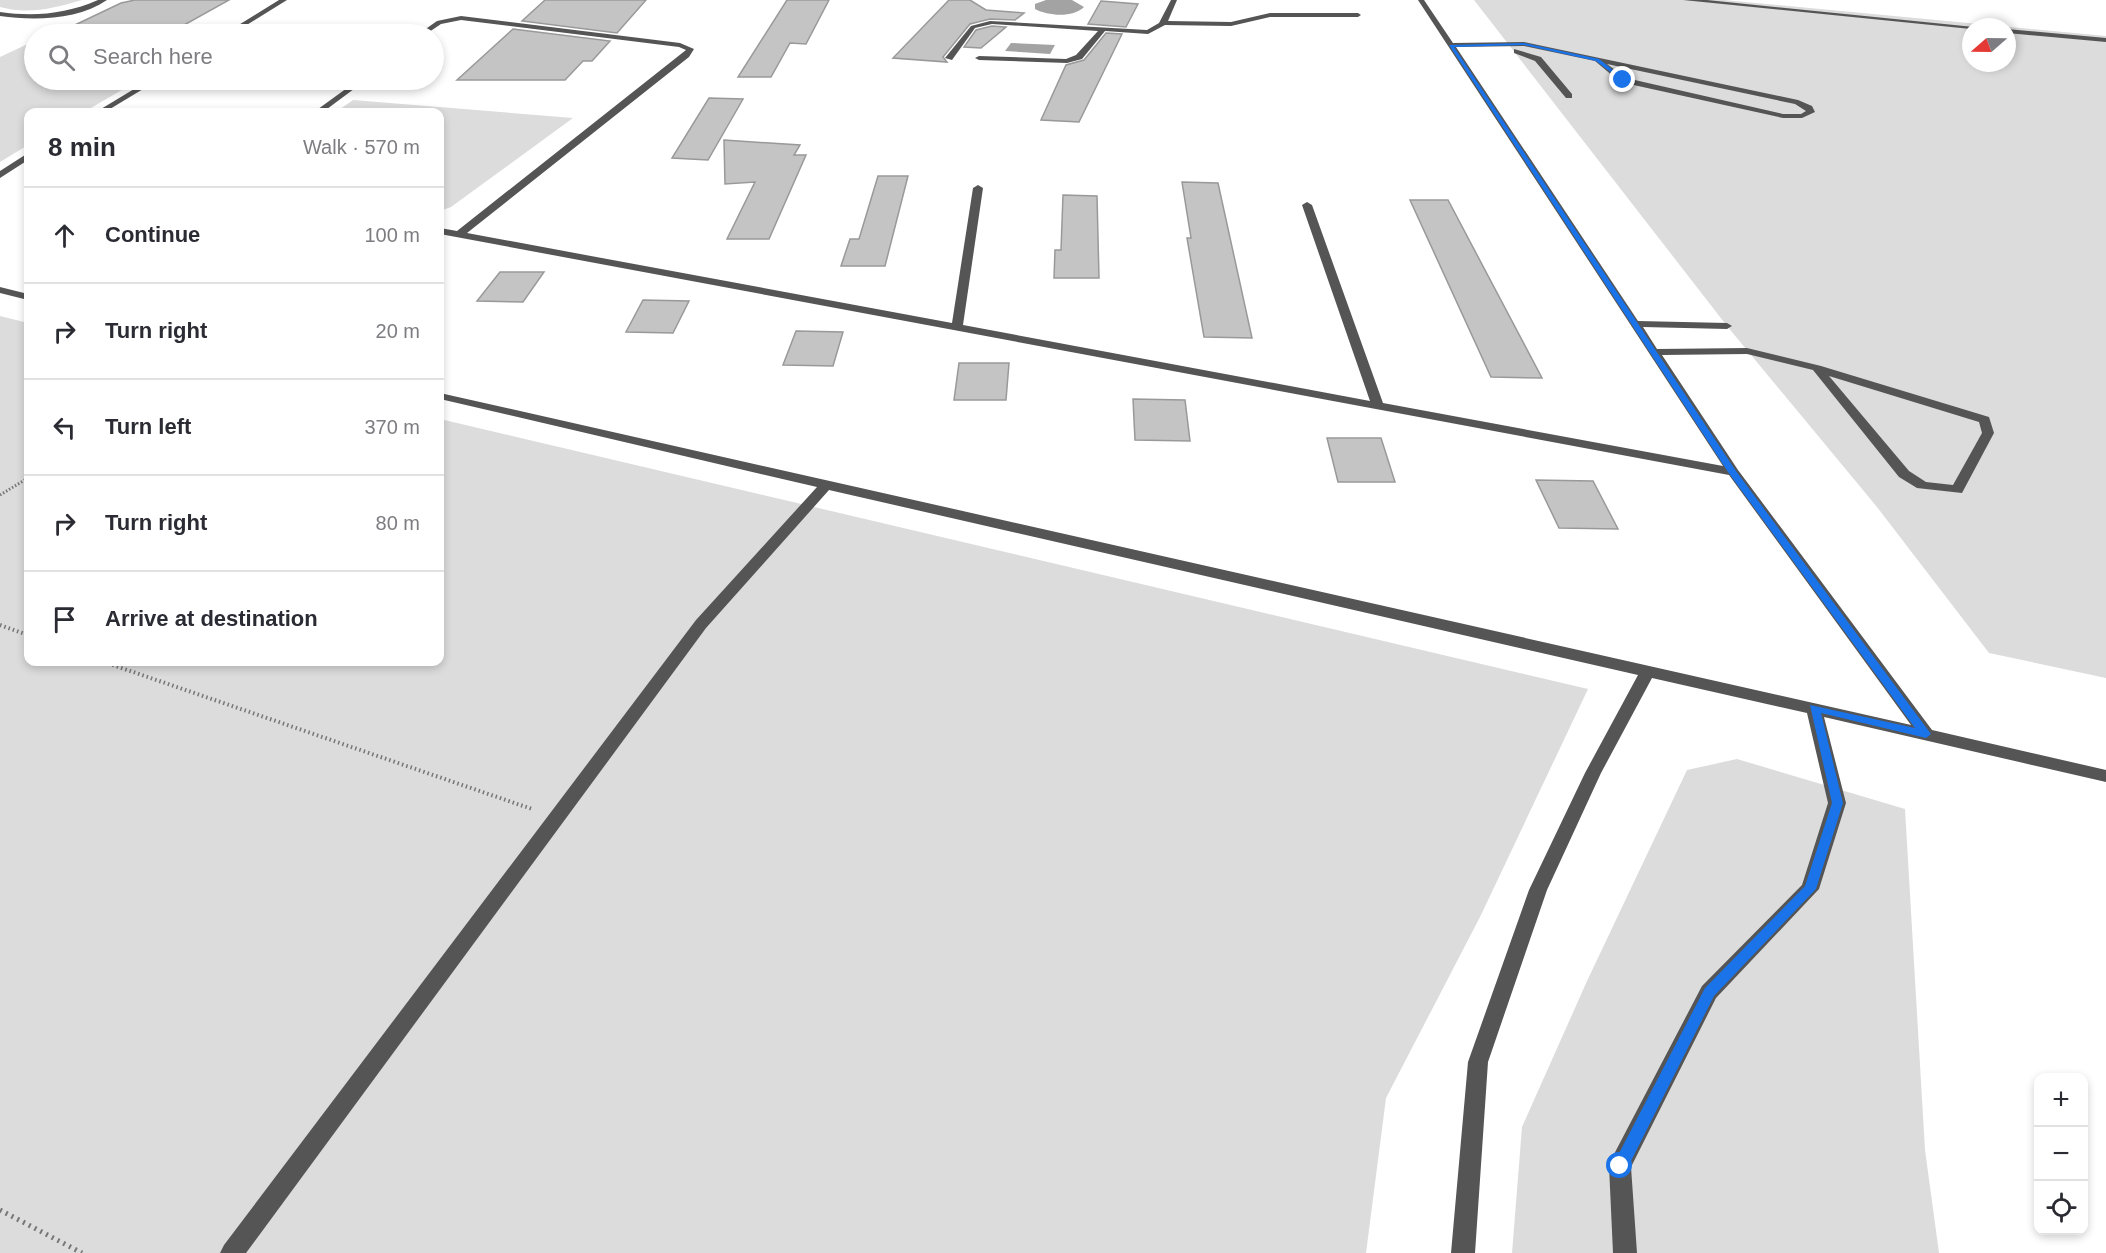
<!DOCTYPE html>
<html lang="en">
<head>
<meta charset="utf-8">
<style>
  body { margin:0; font-family:Arial,sans-serif; background:#f2f2f3; color:#2b2b33 }
  .controls { position:absolute; right:18px; bottom:18px; display:grid; overflow:hidden; border-radius:12px; box-shadow:0 3px 9px #0003 }
  .controls button { width:54px; height:54px; display:grid; place-items:center; padding:0; border:0; border-bottom:2px solid #e1e1e2; background:#fff; color:#2b2b33; font:30px sans-serif }
  .compass { position:absolute; left:1962px; top:18px; width:54px; height:54px; border-radius:50%; background:#fff; box-shadow:0 3px 9px #0003; rotate:250deg }
  .stop { position:absolute; width:18px; height:18px; margin:-14px; border:4px solid #1a73e8; border-radius:50%; background:#fff }
  .stop.end { background:#1a73e8; border-color:#fff; box-shadow:0 2px 6px #0008 }
  .list { margin:0; padding:0; list-style:none }
  h2 { display:flex; justify-content:space-between; align-items:center; height:78px; margin:0; padding:0 24px; font-size:26px }
  h2 small { font-size:20px; font-weight:400; color:#7c7c81 }
  .list li { display:grid; grid-template-columns:39px 1fr auto; gap:18px; align-items:center; box-sizing:border-box; height:96px; padding:0 24px; border-top:2px solid #e1e1e2 }
  .list b { display:block; font-size:22px; white-space:nowrap }
  .list em { font-size:20px; font-style:normal; color:#7c7c81 }
  .icon { flex:none; width:33px; height:33px; fill:none; stroke:currentColor; stroke-width:2; stroke-linecap:round; stroke-linejoin:round }
  .map { position:relative; flex:none; width:2106px; height:1253px; overflow:hidden }
  .search { position:absolute; background:#fff; box-shadow:0 3px 9px #0003; left:24px; top:24px; width:420px; height:66px; display:flex; align-items:center; gap:15px; box-sizing:border-box; padding:0 21px; border-radius:33px; color:#7c7c81; font-size:22px }
  .panel { position:absolute; background:#fff; box-shadow:0 3px 9px #0003; left:24px; top:108px; width:420px; height:558px; border-radius:12px }
  .map>svg:first-child { display:block }
  .green { fill:#dcdcdc; fill-rule:evenodd }
  .water { fill:#a3a3a3 }
  .building { fill:#c4c4c4; stroke:#999; stroke-width:1.5 }
  .lines { fill:none; stroke-linecap:round; stroke-linejoin:round }
  .path-far2 { stroke:#777; stroke-width:3; stroke-dasharray:1.5 2; stroke-linecap:butt }
  .path-far1 { stroke:#777; stroke-width:4; stroke-dasharray:1.5 3; stroke-linecap:butt }
  .path { stroke:#777; stroke-width:5; stroke-dasharray:2 4.5; stroke-linecap:butt }
  .minor { fill:#555; fill-rule:evenodd }
  .route { fill:#1a73e8 }
</style>
</head>
<body>
<div class="map">
<svg width="2106" height="1253" viewBox="0 0 2106 1253">
  <rect width="100%" height="100%" fill="#fff"/>
  <!-- green -->
  <path class="green" d="M0,0H82C55,8 28,15 0,7Z
    M1474,0H1724L2106,36V678L1989,653L1877,507L1727,326ZM1971,27H2007V63H1971Z
    M34,41V80H139L84,112H28V145L0,162V57Z
    M353,100L573,118L451,207L440,211V112H336Z
    M0,316L28,323V662H440V419L1588,689L1480,917L1386,1098L1366,1253H0Z
    M1737,759L1905,809L1925,1150L1939,1253H1512L1522,1127L1587,981L1687,770Z"/>
  <!-- water -->
  <path class="water" d="M1046,0H1072L1084,7C1073,18 1048,16 1035,9V4Z
    M1011,43L1055,45L1050,54L1005,51Z"/>
  <!-- building -->
  <path class="building" d="M135,0H229L168,34H56L121,3Z
    M545,0H646L617,33L522,21Z
    M787,0H829L806,44L790,43L771,77H738Z
    M949,0H970L986,10L1024,13L1015,20L990,19L970,24L943,57L947,62L893,58Z
    M1101,1L1138,4L1126,27L1088,24Z
    M992,26L1006,27L981,48L964,47L976,30Z
    M513,29L610,41L592,61H583L565,80H457Z
    M1106,33L1122,34L1079,122L1041,120L1066,65L1084,60Z
    M709,98L743,99L708,160L672,158Z
    M724,140L800,145L794,155H806L769,239H727L755,182L725,184Z
    M878,176H908L885,266H841L850,239H859Z
    M1182,182L1218,183L1252,338L1204,337L1187,238H1191Z
    M1063,195L1097,196L1099,278H1054L1055,250H1061Z
    M1410,200H1448L1542,378L1491,377Z
    M500,272H544L523,302L477,301Z
    M643,300L689,301L673,333L626,332Z
    M796,331L843,332L833,366L783,365Z
    M959,363H1009L1006,400H954Z
    M1133,399L1185,400L1190,441L1135,440Z
    M1327,438H1381L1395,482H1338Z
    M1536,480L1593,481L1618,529L1559,528Z"/>
  <g class="lines">
    <!-- path-far2 -->
    <path class="path-far2" d="M0,495L28,478"/>
    <!-- path-far1 -->
    <path class="path-far1" d="M0,625L28,635
      M104,662L532,809"/>
    <!-- path -->
    <path class="path" d="M0,1210L82,1253"/>
    <!-- minor -->
    <path class="minor" d="M98,0H107C78,20 34,21 0,16V12C34,17 66,14 98,0Z
      M279,0H287L232,34H224Z
      M1171,0H1177L1168,21L1231,22L1270,13H1358L1361,15L1358,17H1270L1231,26L1165,25L1148,34L1105,31L1082,59L1067,63L979,60L975,58L979,56L1066,59L1076,55L1098,31L992,24L975,28L952,60L945,58L971,26L990,21L1147,30L1159,23Z
      M1418,0H1424L1453,43L1524,42L1798,100L1812,106L1815,112L1802,118H1783L1620,82L1595,61L1524,46L1456,47L1638,321L1727,323L1732,326L1727,329L1643,327L1657,349L1747,348L1821,366L1989,417L1994,433L1962,493L1917,488L1899,477L1813,370L1747,354L1662,355L1738,470L1932,730L2106,770V782L1824,717L1846,803L1819,889L1716,998L1631,1167L1637,1253H1613L1609,1166L1612,1158L1702,986L1802,885L1828,803L1807,713L1652,678L1601,773L1547,890L1488,1062L1475,1253H1451L1468,1062L1529,890L1585,773L1638,675L829,490L706,628L246,1253H220L224,1245L696,620L817,487L440,399V393L1911,725L1729,475L440,234V228L457,231L686,50L679,47L461,20L441,24L426,34H419L420,33L437,21L461,16L680,43L694,49L689,57L467,233L952,323L973,188L978,185L983,188L963,325L1370,401L1302,205L1307,202L1312,205L1383,403L1723,466ZM1607,64L1795,104L1806,111L1801,114H1783L1626,78ZM1829,376L1979,422L1982,433L1953,485L1926,482L1909,471Z
      M1683,0H1707L1974,27L1971,29Z
      M2007,29L2106,38V42L2007,33Z
      M1514,49L1541,57L1572,94V98H1566L1535,61L1514,53Z
      M149,80H158L105,112H96Z
      M358,80H366L323,112H314Z
      M25,155H28V160L0,178V171Z
      M0,287L28,294V300L0,293Z"/>
  </g>
  <!-- route -->
  <path class="route" d="M1524,43L1599,59L1626,80L1622,81L1596,61L1524,45L1454,47L1736,471L1931,734L1926,738L1821,713L1843,803L1816,889L1714,996L1626,1171L1620,1173L1615,1171L1613,1166L1615,1161L1705,988L1805,886L1832,803L1810,705L1915,728L1728,472L1449,45Z"/>
</svg>
<div class="controls">
<button>+</button>
<button>−</button>
<button><svg class="icon" aria-label="locate" viewBox="0 0 24 24"><circle cx="12" cy="12" r="6"/><path d="M12 2v4M12 18v4M2 12h4M18 12h4"/></svg></button>
</div>
<svg class="compass" viewBox="-18 -18 36 36"><path d="M0-13l5 13h-10z" fill="#e53935"/><path d="M0 13l5-13h-10z" fill="#7c7c81"/></svg>
<div class="stop" style="left:1620px;top:1166px"></div>
<div class="stop end" style="left:1623px;top:80px"></div>
<div class="search"><svg class="icon" aria-label="search" viewBox="0 0 24 24"><circle cx="10" cy="10" r="6"/><path d="M15 15l6 6"/></svg>Search here</div>
<section class="panel">
<h2>8 min<small>Walk · 570 m</small></h2>
<ul class="list">
<li><svg class="icon" aria-label="ahead" viewBox="0 0 24 24"><path d="M12 20V5M6 11l6-6 6 6"/></svg><div><b>Continue</b></div><em>100 m</em></li>
<li><svg class="icon" aria-label="right" viewBox="0 0 24 24"><path d="M7 20v-9h11M14 6l5 5-5 5"/></svg><div><b>Turn right</b></div><em>20 m</em></li>
<li><svg class="icon" aria-label="left" viewBox="0 0 24 24"><path d="M17 20v-9H6M10 6l-5 5 5 5"/></svg><div><b>Turn left</b></div><em>370 m</em></li>
<li><svg class="icon" aria-label="right" viewBox="0 0 24 24"><path d="M7 20v-9h11M14 6l5 5-5 5"/></svg><div><b>Turn right</b></div><em>80 m</em></li>
<li><svg class="icon" aria-label="arrive" viewBox="0 0 24 24"><path d="M6 21V4h12l-3 4 3 4H6"/></svg><div><b>Arrive at destination</b></div></li>
</ul>
</section>
</div>
</body>
</html>
